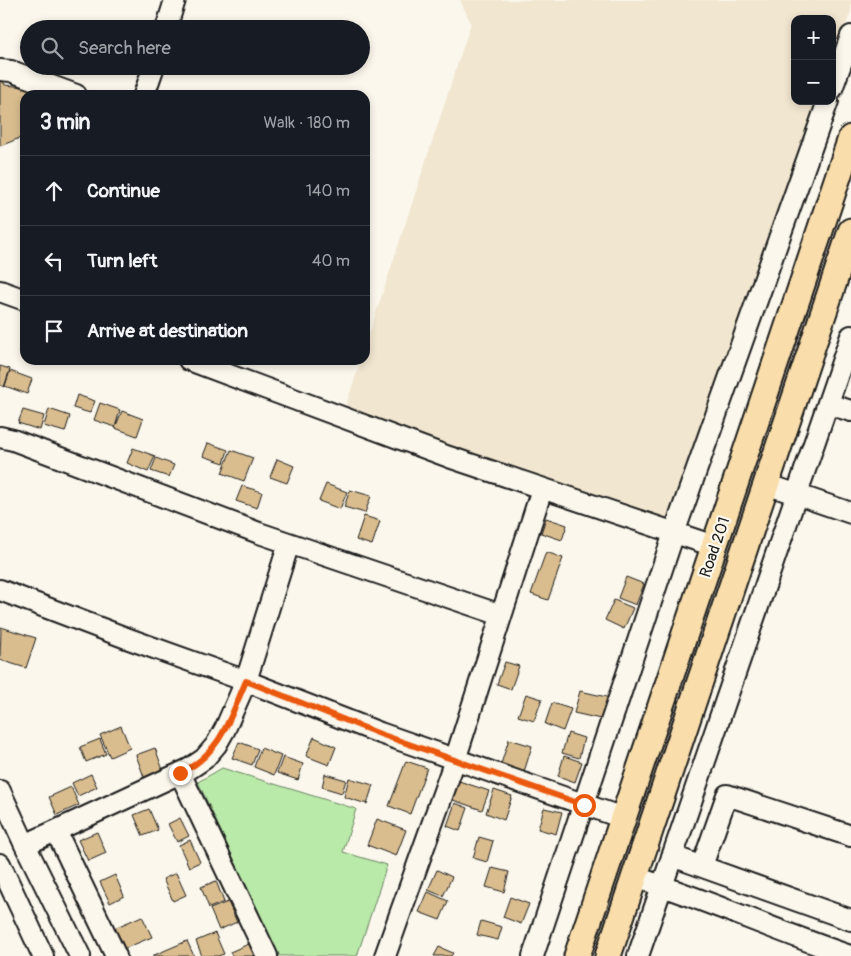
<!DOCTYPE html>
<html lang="en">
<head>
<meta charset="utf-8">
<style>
  body { margin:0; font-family:Pangolin,sans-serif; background:#242831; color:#f1f3f6 }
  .controls { position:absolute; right:15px; top:15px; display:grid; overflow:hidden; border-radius:10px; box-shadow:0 2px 8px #0003 }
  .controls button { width:45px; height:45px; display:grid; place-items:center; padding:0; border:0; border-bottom:1px solid #363941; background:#171b24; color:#f1f3f6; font:25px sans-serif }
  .stop { position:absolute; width:15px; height:15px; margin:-11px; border:4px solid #ea580c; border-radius:50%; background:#fff }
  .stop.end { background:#ea580c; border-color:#fff; box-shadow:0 1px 5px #0008 }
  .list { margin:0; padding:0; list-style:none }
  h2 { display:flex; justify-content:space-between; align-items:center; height:65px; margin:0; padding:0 20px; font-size:21px }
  h2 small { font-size:16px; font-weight:400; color:#9ea1a6 }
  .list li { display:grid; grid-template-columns:32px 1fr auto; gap:15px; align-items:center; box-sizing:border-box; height:70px; padding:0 20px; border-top:1px solid #363941 }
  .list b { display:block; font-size:19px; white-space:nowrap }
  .list em { font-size:16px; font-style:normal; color:#9ea1a6 }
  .icon { flex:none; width:28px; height:28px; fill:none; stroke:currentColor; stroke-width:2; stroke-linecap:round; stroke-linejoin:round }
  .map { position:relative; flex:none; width:851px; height:956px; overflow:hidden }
  .search { position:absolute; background:#171b24; box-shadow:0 2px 8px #0003; left:20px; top:20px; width:350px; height:55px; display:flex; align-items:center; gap:12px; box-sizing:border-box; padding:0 18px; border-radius:28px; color:#9ea1a6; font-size:19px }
  .panel { position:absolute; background:#171b24; box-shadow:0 2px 8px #0003; left:20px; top:90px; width:350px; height:275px; border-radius:15px }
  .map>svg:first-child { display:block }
  .built { fill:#f1e6d0 }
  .green { fill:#b9eaa9; stroke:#6a8362 }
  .building { fill:#d9bd8e; stroke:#1c1c1c }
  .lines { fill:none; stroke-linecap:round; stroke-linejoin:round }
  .minor-casing { stroke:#1c1c1c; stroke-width:24 }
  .major-casing { stroke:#1c1c1c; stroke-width:29 }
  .minor { stroke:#fbf7ec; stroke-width:20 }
  .major { stroke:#f9deab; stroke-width:25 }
  .route { stroke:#ea580c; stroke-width:6 }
  .labels { text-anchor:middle; stroke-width:4.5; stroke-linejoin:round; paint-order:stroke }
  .street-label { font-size:16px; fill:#1c1c1c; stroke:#fbf7ec }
</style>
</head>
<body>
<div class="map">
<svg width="851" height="956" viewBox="0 0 851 956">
  <rect width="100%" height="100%" fill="#fbf7ec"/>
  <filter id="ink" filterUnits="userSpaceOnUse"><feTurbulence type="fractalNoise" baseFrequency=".02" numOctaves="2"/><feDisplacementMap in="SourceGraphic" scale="10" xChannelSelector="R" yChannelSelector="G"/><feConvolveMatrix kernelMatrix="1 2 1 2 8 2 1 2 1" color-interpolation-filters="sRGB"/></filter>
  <g filter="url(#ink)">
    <!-- built -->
    <path class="built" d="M460,0H851V11L832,63V19H795V101H819L669,520L344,411L361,360H365V347L471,23Z"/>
    <!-- green -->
    <path class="green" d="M222,768L356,809L343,852L387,865L357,956H279L198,782Z"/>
    <!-- building -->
    <path class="building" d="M0,75L5,85L25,87L33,91L34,95H25V136L0,146Z
      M0,366L10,369L4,387L0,385Z
      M10,371L32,379L27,394L5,386Z
      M77,395L95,401L90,413L73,408Z
      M100,403L120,410L115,427L94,420Z
      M49,409L70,416L65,432L44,426Z
      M23,410L44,416L40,430L18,423Z
      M122,411L143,419L137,436L115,428Z
      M208,443L228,450L224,463L203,456Z
      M133,448L155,456L148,472L127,463Z
      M231,450L253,458L244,481L222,473Z
      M156,458L174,465L169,477L151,471Z
      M277,459L294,466L287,483L270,477Z
      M326,484L347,492L340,509L319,501Z
      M242,486L262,492L257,508L236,501Z
      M350,490L371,496L365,513L344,507Z
      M364,516L380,521L372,545L356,540Z
      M546,518L567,525L562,540L541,533Z
      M546,552L563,558L548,600L531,594Z
      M626,577L644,584L636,605L618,598Z
      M614,600L633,608L624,629L605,620Z
      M1,627L36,638L26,668L0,660Z
      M505,662L519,666L511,689L497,684Z
      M580,691L611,698L605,720L574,713Z
      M526,694L542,699L534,721L518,716Z
      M552,703L571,709L563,731L545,724Z
      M121,726L130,748L110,757L100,735Z
      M568,733L584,738L579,758L562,753Z
      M314,737L336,747L329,765L306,756Z
      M100,739L106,754L86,762L80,747Z
      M509,739L532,746L524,772L501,764Z
      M239,742L258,749L252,765L232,758Z
      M155,748L163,770L144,777L136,755Z
      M261,748L281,756L274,775L254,767Z
      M564,756L582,762L575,782L558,776Z
      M283,757L303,764L298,780L277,773Z
      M406,761L427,768L410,814L389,806Z
      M91,774L97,787L78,796L72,783Z
      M325,774L346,780L342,793L322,787Z
      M349,778L373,785L367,804L344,797Z
      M456,780L489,791L482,810L450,799Z
      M71,787L79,805L57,815L49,797Z
      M494,790L512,796L504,820L486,813Z
      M455,803L468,808L460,831L447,826Z
      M544,808L562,812L556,834L538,829Z
      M149,809L158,830L143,836L134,815Z
      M180,818L189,836L177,842L168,824Z
      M377,819L406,830L396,856L367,845Z
      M97,832L106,853L88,861L78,840Z
      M479,837L493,841L487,862L473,858Z
      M190,840L200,862L189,867L179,845Z
      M492,868L509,872L504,892L486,887Z
      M437,870L452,877L443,896L428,890Z
      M176,873L186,895L173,901L163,879Z
      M115,875L124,896L110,903L100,882Z
      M216,881L224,902L209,908L201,887Z
      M428,892L448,901L440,920L419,912Z
      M510,897L529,904L521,924L503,917Z
      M228,902L237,922L219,930L210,909Z
      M142,916L152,937L121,950L112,929Z
      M481,921L502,927L498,940L477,935Z
      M215,933L224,954L218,956H202L196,941Z
      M187,941L194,956H152Z
      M251,943L256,956H232L230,952Z
      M439,947L453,953L451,956H434Z"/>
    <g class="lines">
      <defs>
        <path id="minor" d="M166,29L175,0
          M0,70L11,71L76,95
          M832,89L851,36
          M144,95L154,66
          M0,291L25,300
          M189,360L449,457L714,546
          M828,404L851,411
          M0,437L13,440L259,533L501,615
          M766,484L851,513
          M0,590L129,639L246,681L380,733L623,818
          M180,773L267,956
          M0,791L25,845L80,956
          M56,831L116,956
          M25,845L189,769L204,759L216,745L225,729L246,681L289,543
          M672,856L851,920
          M0,864L43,956
          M702,866L727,795L851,836
          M635,877C708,900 778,932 850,956
          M385,956L455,760L542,489
          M533,956L674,533L828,101
          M638,956L851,336"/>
        <path id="major" d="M577,956L851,138
          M608,956L851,231"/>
      </defs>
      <!-- minor casing -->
      <use href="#minor" class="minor-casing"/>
      <!-- major casing -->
      <use href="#major" class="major-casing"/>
      <!-- minor -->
      <use href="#minor" class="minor"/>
      <!-- major -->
      <use href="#major" class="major"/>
    </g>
  </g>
  <g class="lines" filter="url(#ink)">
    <!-- route -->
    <path class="route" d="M180,773C220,755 230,718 246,681L380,734L584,805"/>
  </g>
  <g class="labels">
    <!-- street labels -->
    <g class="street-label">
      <text transform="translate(714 547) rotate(-71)" y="6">Road 201</text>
    </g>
  </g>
</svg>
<div class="controls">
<button>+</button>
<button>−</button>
</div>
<div class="stop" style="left:584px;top:805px"></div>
<div class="stop end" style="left:180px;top:773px"></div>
<div class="search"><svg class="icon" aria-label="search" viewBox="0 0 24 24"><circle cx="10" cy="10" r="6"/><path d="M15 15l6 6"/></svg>Search here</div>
<section class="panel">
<h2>3 min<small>Walk · 180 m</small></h2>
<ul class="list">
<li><svg class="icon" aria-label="ahead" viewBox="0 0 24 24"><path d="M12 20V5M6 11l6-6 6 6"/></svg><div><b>Continue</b></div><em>140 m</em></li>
<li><svg class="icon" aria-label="left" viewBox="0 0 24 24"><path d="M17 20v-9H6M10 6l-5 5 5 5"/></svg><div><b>Turn left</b></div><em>40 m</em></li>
<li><svg class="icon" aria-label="arrive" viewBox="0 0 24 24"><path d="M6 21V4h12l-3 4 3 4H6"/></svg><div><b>Arrive at destination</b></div></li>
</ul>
</section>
</div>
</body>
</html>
